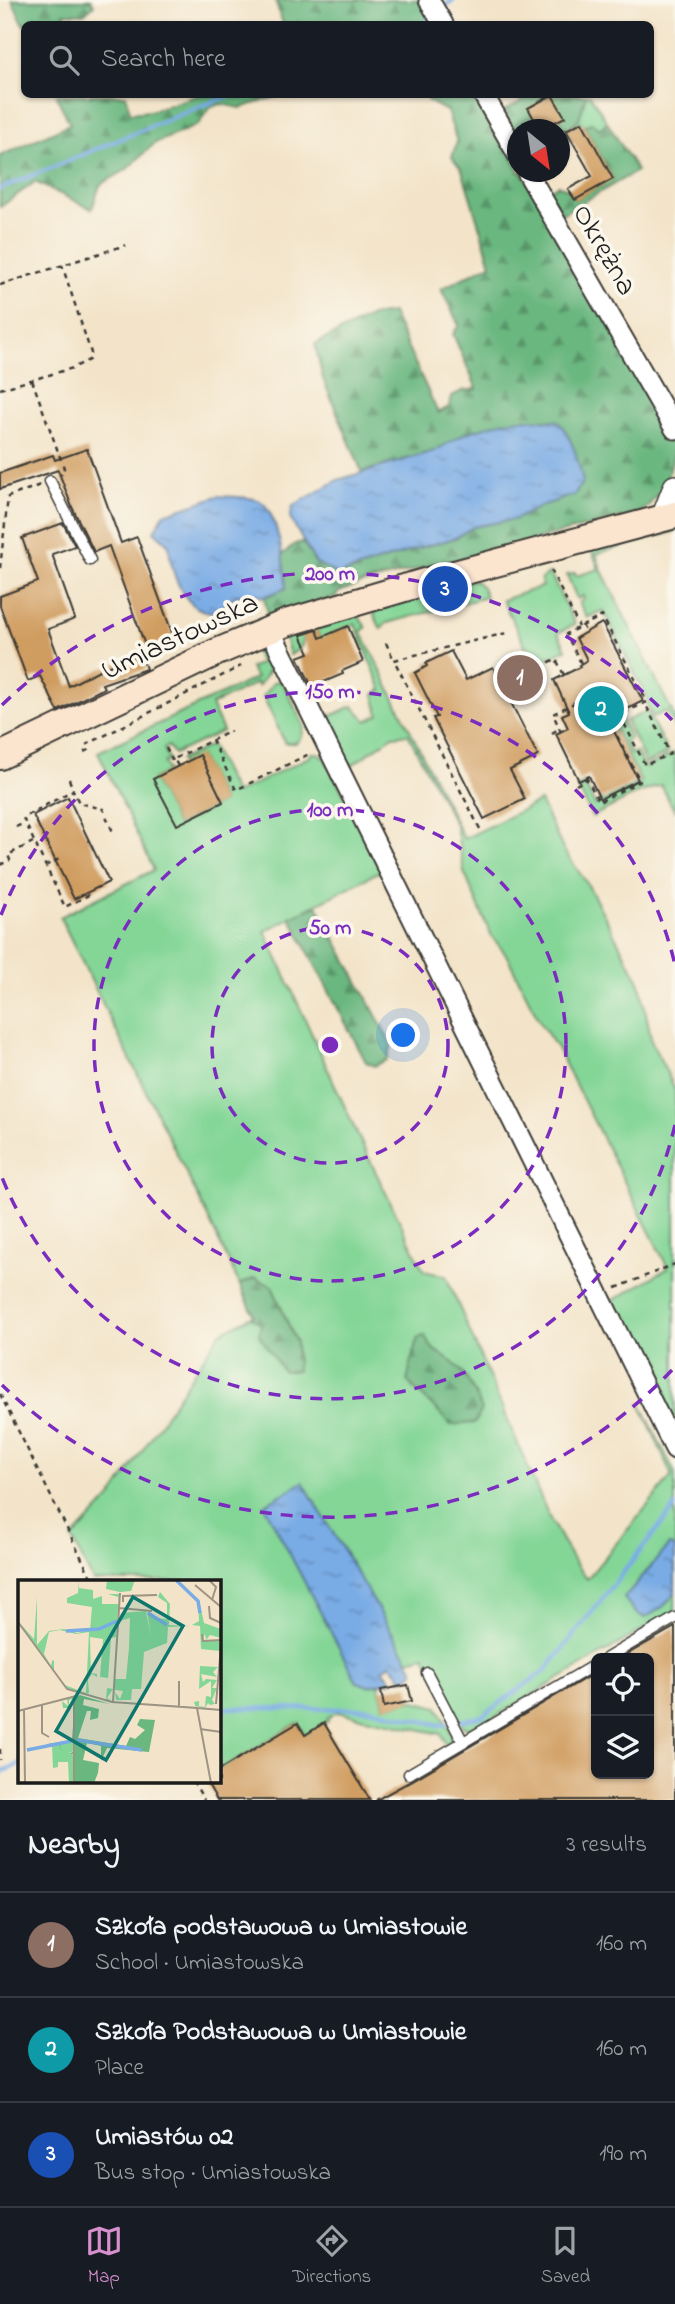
<!DOCTYPE html>
<html lang="en">
<head>
<meta charset="utf-8">
<style>
  body { margin:0; font-family:"Indie Flower",sans-serif; background:#242831; color:#f1f3f6 }
  .controls { position:absolute; right:21px; bottom:21px; display:grid; overflow:hidden; border-radius:10px; box-shadow:0 2px 5px #0004 }
  .controls button { width:63px; height:63px; display:grid; place-items:center; padding:0; border:0; border-bottom:2px solid #363941; background:#171b24; color:#f1f3f6; font:35px sans-serif }
  .compass { position:absolute; left:507px; top:119px; width:63px; height:63px; border-radius:50%; background:#171b24; box-shadow:0 2px 5px #0004; rotate:150deg }
  .you { position:absolute; left:404px; top:1036px; width:24px; height:24px; margin:-18px; border:5px solid #fff; border-radius:50%; background:#1a73e8; box-shadow:0 0 0 10px #1a73e833 }
  .badge { display:grid; place-items:center; width:46px; height:46px; border-radius:50%; background:#d690ce; color:#fff; font-size:23px; font-weight:700 }
  .pin { position:absolute; translate:-50% -50%; border:4px solid #fff; box-shadow:0 2px 7px #0006 }
  .list { margin:0; padding:0; list-style:none }
  h2 { display:flex; justify-content:space-between; align-items:center; height:91px; margin:0; padding:0 28px; font-size:30px }
  h2 small { font-size:23px; font-weight:400; color:#9ea1a6 }
  .list li { display:grid; grid-template-columns:46px 1fr auto; gap:21px; align-items:center; box-sizing:border-box; height:105px; padding:0 28px; border-top:2px solid #363941 }
  .list b { display:block; font-size:26px; white-space:nowrap }
  .list p { margin:0; font-size:23px; white-space:nowrap; color:#9ea1a6 }
  .list em { font-size:23px; font-style:normal; color:#9ea1a6 }
  .icon { flex:none; width:38px; height:38px; fill:none; stroke:currentColor; stroke-width:2; stroke-linecap:round; stroke-linejoin:round }
  .map { position:relative; flex:none; width:675px; height:1800px; overflow:hidden }
  .search { position:absolute; background:#171b24; box-shadow:0 2px 5px #0004; left:21px; right:21px; top:21px; height:77px; display:flex; align-items:center; gap:18px; box-sizing:border-box; padding:0 24px; border-radius:10px; color:#9ea1a6; font-size:26px }
  .sheet { height:406px; background:#171b24 }
  nav { display:flex; justify-content:space-around; align-items:center; box-sizing:border-box; height:98px; border-top:2px solid #363941; background:#171b24; font-size:19px; color:#9ea1a6 }
  nav a { display:grid; justify-items:center; gap:4px }
  nav .on { color:#d690ce }
  .map>svg:first-child { display:block }
  .green { fill:#84d697; stroke:#50795a; stroke-width:2 }
  .forest { fill:url(#forest-firs); stroke:#446a4e; stroke-width:2 }
  .water { fill:url(#water-ripples); stroke:#4a6480; stroke-width:2 }
  .lines { fill:none; stroke-linecap:round; stroke-linejoin:round }
  .stream { stroke:#79abe5; stroke-width:4.5 }
  .building { fill:#d09d61 }
  .service-casing { stroke:#3c3a36; stroke-width:13 }
  .minor-casing { stroke:#3c3a36; stroke-width:23 }
  .tertiary-casing { stroke:#3c3a36; stroke-width:26 }
  .secondary-casing { stroke:#3c3a36; stroke-width:30 }
  .path { stroke:#3c3a36; stroke-width:2.5; stroke-dasharray:5 5; stroke-linecap:butt }
  .service { stroke:#fff; stroke-width:10 }
  .minor { stroke:#fff; stroke-width:19 }
  .tertiary { stroke:#fff; stroke-width:23 }
  .secondary { stroke:#fbe5cf; stroke-width:26 }
  .ring { fill:none; stroke:#7b2cbf; stroke-width:3.5; stroke-dasharray:12 9 }
  .labels { text-anchor:middle; stroke-width:7; stroke-linejoin:round; paint-order:stroke }
  .street-label { font-size:30px; fill:#1c1c1c; stroke:#fbf7ec }
  .inset-river { fill:none; stroke:#79abe5; stroke-width:3.5 }
  .inset-road { fill:none; stroke:#9d9484; stroke-width:2 }
  .view { fill:#0f766e; fill-opacity:0.15; stroke:#0f766e; stroke-width:3.5 }
  .inset-edge { fill:none; stroke:#1c1c1c; stroke-width:3.5 }
  .centre { fill:#7b2cbf; stroke:#fbf7ec; stroke-width:3.5 }
  .ring-label { font-size:21px; text-anchor:middle; font-weight:bold; fill:#7b2cbf; stroke:#fbf7ec; stroke-width:7; stroke-linejoin:round; paint-order:stroke }
</style>
</head>
<body>
<div class="map">
<svg width="675" height="1800" viewBox="0 0 675 1800">
  <defs>
    <pattern id="forest-firs" width="22" height="20" patternUnits="userSpaceOnUse" patternTransform="scale(1.75)"><rect width="22" height="20" fill="#6bb780"/><path d="M5 1l3.5 6h-7zM16 11l3.5 6h-7z" fill="#579468"/></pattern>
    <pattern id="water-ripples" width="26" height="14" patternUnits="userSpaceOnUse" patternTransform="scale(1.75)"><rect width="26" height="14" fill="#79abe5"/><path d="M2 4q2-2 4 0t4 0M15 11q2-2 4 0t4 0" fill="none" stroke="#628ab9"/></pattern>
  </defs>
  <rect width="100%" height="100%" fill="#fbf7ec"/>
  <filter id="ink" filterUnits="userSpaceOnUse"><feTurbulence type="fractalNoise" baseFrequency=".0143" numOctaves="2"/><feDisplacementMap in="SourceGraphic" scale="14" xChannelSelector="R" yChannelSelector="G"/><feConvolveMatrix kernelMatrix="1 2 1 2 8 2 1 2 1" color-interpolation-filters="sRGB"/></filter>
  <filter id="wash" filterUnits="userSpaceOnUse"><feTurbulence type="fractalNoise" baseFrequency=".00686" numOctaves="4" result="noise"/><feDisplacementMap in="SourceGraphic" scale="28" xChannelSelector="R" yChannelSelector="G"/><feGaussianBlur stdDeviation="1.57" result="paint"/><feColorMatrix in="noise" values="0 0 0 0 0 0 0 0 0 0 0 0 0 0 0 0 0 1.4 0 .05"/><feComposite in="paint" operator="in"/></filter>
  <g filter="url(#wash)">
    <rect width="100%" height="100%" fill="#f3e4c9"/>
    <!-- green -->
    <path class="green" d="M586,95H590L607,122L600,129L584,126L581,122L566,130L579,119Z
      M675,524V531L596,554L602,571L675,718V728L666,711L653,717L647,704L649,702L603,610L587,618L579,603L584,599L583,596L577,599L567,575L575,573L576,576L599,569L591,549Z
      M550,573L575,624L558,633L566,649L535,665L502,600L543,586L541,579Z
      M474,580L482,587L486,597L387,623L381,629L374,615V609L439,589L441,593L449,590V587Z
      M354,613L360,618L366,628L361,631L464,839L540,801L563,849L588,885L640,983L652,1043L675,1089V1434L612,1301L668,1268L557,1048L541,1024L507,956L491,935L464,872L456,826L408,734L393,736L348,768L321,720L353,706L367,721L379,714L374,694L382,690L355,624L332,633L338,649L322,641L315,627L301,633C305,645 301,649 290,655L285,638L286,634Z
      M252,646C276,655 273,669 258,686L256,683L211,705L223,731L174,754L168,746L164,748L169,760L164,763L168,771L153,779L177,825L223,802L200,756L182,764L180,760L211,745L235,794L311,756V753H318L325,759L384,869L265,931L359,1138L424,1271L446,1276L550,1519L574,1562L587,1579L672,1476L640,1403L675,1473V1611L488,1721L487,1719L469,1729L463,1727L425,1656L408,1660L303,1483L368,1686L379,1684L384,1706L411,1701V1700L438,1707L452,1735L451,1743L447,1746L441,1734L337,1712L327,1718L328,1721L305,1735L298,1723L219,1770V1581H93L72,1539L113,1495L220,1333L254,1315L200,1201L60,917L154,870L98,752L256,678L250,668L261,663Z
      M279,681L283,683L304,726L302,736L296,743H285L263,696L274,682Z
      M647,711L668,753L646,764L626,721Z
      M620,717L630,738L625,741L631,754L636,752L645,768L675,753V812L661,785L636,794L592,817L578,787L584,783L595,805L641,782L611,722Z"/>
    <!-- forest -->
    <path class="forest" d="M12,0H91L94,5L84,14L64,13L68,24H24V26Z
      M275,0H426L440,24H283Z
      M56,95H126L130,113L150,111L199,95H281L241,108L221,104L210,107L198,125L155,143L126,170L100,185L92,209L35,182L0,207V156L70,124Z
      M425,95H478L517,164L518,172H522L674,438C675,467 663,495 640,513L360,584L339,592L335,597L269,618L264,597L286,588L282,555L295,544L303,542L315,562L338,575L419,548L455,538L473,527L516,518L541,506L558,421L523,419L466,433L434,451L362,472L323,379L315,344L371,316L392,313L438,413L449,407L452,396L462,391L477,389L453,334L459,325L441,289L491,264L462,170L452,157L457,142L447,111L428,101Z
      M534,95L545,97L549,95H586L579,119L567,130L573,142L565,136L560,139V130H518L517,137L503,111Z
      M607,122L637,171L562,214L548,190L558,185L568,189L575,200L613,179L584,126L591,123L600,129Z
      M317,905L392,1045L387,1060L374,1066L366,1062L290,917Z
      M255,1278L272,1286L296,1342L297,1371H283L259,1335L261,1324L251,1317L254,1315L240,1284Z
      M425,1336C433,1353 439,1352 452,1362C467,1374 475,1393 482,1410L475,1423L451,1425L407,1381C411,1367 412,1349 419,1337Z"/>
    <!-- water -->
    <path class="water" d="M523,419L558,421C573,438 578,460 583,482L574,495L541,506L516,519L473,527L455,538L419,548L338,575L315,562L290,518L293,506L338,480L434,451L466,433L501,422Z
      M218,496C230,497 247,496 258,500C278,508 285,568 286,588L264,597C245,591 231,595 219,611C185,618 170,572 169,545L154,531L164,514Z
      M303,1482L414,1670L410,1676L403,1679L390,1664L383,1670L392,1681L368,1686L357,1682L264,1505Z
      M669,1545L675,1547V1593L664,1606L645,1618L635,1612L624,1598Z"/>
    <g class="lines">
      <!-- stream -->
      <path class="stream" d="M445,6L453,0
        M423,24L433,16
        M0,189L198,107L235,94
        M219,1708L370,1709L440,1725L447,1724
        M460,1721L482,1716L546,1670L675,1507
        M3,1772L19,1764"/>
    </g>
    <g id="blocks">
      <!-- building -->
      <path class="building" d="M552,95L565,117L540,130L528,108Z
        M582,122L613,179L575,200L568,189L592,176L566,130Z
        M87,449L121,543L137,537L174,638L146,648L109,546L94,552L72,507L58,470L0,489V473L53,455L55,460Z
        M63,523L75,546L52,554L75,619L48,629L69,686L101,669L141,654L146,669L102,684L104,688L58,711L40,676L28,681L0,606V596L38,582L22,538Z
        M602,623L643,701L608,719L638,780L600,799L589,776L579,781L556,734L568,728L562,715L569,712L554,680L580,667L579,665L587,660L576,638Z
        M348,626L363,662L342,671L343,674L312,687L298,657L309,653L301,635L317,630L320,638Z
        M451,651L466,680L493,667L538,756L510,770L525,799L484,819L433,718L437,717L415,673L427,666L426,663Z
        M200,755L223,802L177,825L153,779Z
        M68,797L109,882L74,899L33,815Z
        M675,1627V1800H376L413,1780L596,1672V1774H649V1658H621Z
        M408,1685L412,1701L384,1707L381,1690Z
        M298,1723L305,1735L324,1723L370,1800H217L206,1781H219V1770Z"/>
    </g>
  </g>
  <g filter="url(#ink)">
    <use href="#blocks" fill-opacity="0" stroke="#3c3a36" stroke-width="2"/>
    <g class="lines">
      <defs>
        <path id="service" d="M50,481L90,560
          M607,1658L675,1618
          M427,1673L463,1742
          M409,1774L596,1664"/>
        <path id="minor" d="M429,0L443,24
          M483,94L518,155
          M527,172L675,429
          M270,630L675,1449"/>
        <path id="tertiary" d="M663,518L675,487"/>
        <path id="secondary" d="M0,756L217,652L286,623L428,581L675,515"/>
      </defs>
      <!-- service casing -->
      <use href="#service" class="service-casing"/>
      <!-- minor casing -->
      <use href="#minor" class="minor-casing"/>
      <!-- tertiary casing -->
      <use href="#tertiary" class="tertiary-casing"/>
      <!-- secondary casing -->
      <use href="#secondary" class="secondary-casing"/>
      <!-- path -->
      <path class="path" d="M0,285L126,245
        M32,380L64,468L61,475
        M0,389L73,368L89,360L91,353L62,265
        M0,568L8,497L40,485
        M551,570L579,627
        M582,625L586,633
        M386,643L394,660
        M531,671L556,659L564,675
        M620,715L645,765L670,754L645,703
        M561,732L553,714L578,701L581,706
        M552,733L560,728
        M212,740L236,790L309,754
        M166,748L172,760L174,759
        M84,752L88,750L86,745L241,666
        M178,766L174,759L231,731
        M69,779L73,790
        M576,785L587,779L599,802L640,781L609,720L647,702L602,616L566,634L581,663
        M16,827L24,823
        M480,829L394,660L511,632
        M0,865L10,860L8,855L33,842
        M45,866L61,858
        M89,895L65,907L23,818L73,790L79,803L103,809L113,832
        M616,1288L675,1264
        M0,1394L93,1581
        M0,1749V1760
        M193,1781L204,1800"/>
      <!-- service -->
      <use href="#service" class="service"/>
      <!-- minor -->
      <use href="#minor" class="minor"/>
      <!-- tertiary -->
      <use href="#tertiary" class="tertiary"/>
      <!-- secondary -->
      <use href="#secondary" class="secondary"/>
    </g>
  </g>
  <!-- distance rings -->
  <g class="ring">
    <circle cx="330" cy="1045" r="118"/>
    <circle cx="330" cy="1045" r="236"/>
    <path d="M675 1125A354 354 0 0 1 1 1175M1 915A354 354 0 0 1 675 965"/>
    <path d="M672 1370A472 472 0 0 1 2 1385M2 705A472 472 0 0 1 672 720"/>
  </g>
  <g class="labels">
    <!-- street labels -->
    <g class="street-label">
      <text transform="translate(606 249) rotate(60)" y="10">Okrężna</text>
      <text transform="translate(179 635) rotate(-25)" y="10">Umiastowska</text>
    </g>
  </g>
  <!-- overview -->
  <g transform="translate(18 1580)">
    <rect width="203" height="203" fill="#f3e4c9"/>
    <path d="M61,0V8L75,10V19L84,16V24H100V17L90,14H101L98,57L93,58L90,99L89,108L95,109L89,118L94,121L88,119L90,98L82,97L85,59L72,57L73,93L79,94V97L74,94L70,100L71,113L67,114L50,109L44,104L68,113L71,52L58,54L42,50L31,52L26,74L33,86L34,81L36,80V90L0,41L16,59L19,17V65L31,51L46,49L59,53L72,50L74,27L49,23V18L60,13ZM82,0H117L113,11L102,12L88,9L89,0ZM156,0L181,20L186,43L203,49V58L192,55L188,60L187,54L184,61H201L202,71L183,69L182,46L174,45L181,41L180,21ZM142,12L152,24L151,45L173,46L150,47L149,63L126,72L123,109H114L113,120H98L97,112L102,119L105,111L97,110V99H108L111,68L112,38L102,41L103,33L128,31L133,57L129,31L137,38L149,39V23L140,17ZM182,86L200,87L195,92L199,97L183,94L185,102L188,99L199,100L194,108H199L194,120L197,124L192,125L196,129L190,123L187,128L177,126V123L176,124V122L181,121V126L187,127L188,116L193,117V101L181,109ZM55,118L56,171L51,173L56,175L55,202H51L50,182H40V177V187L35,188L34,166L56,162L55,119L51,120V128H45L44,121L50,126L49,119Z" fill="#84d697"/>
    <path d="M62,115L92,124L66,119L65,125L81,129L80,138L72,140L73,131H69L60,158L108,166L112,157L117,159L127,150L119,145L122,139L137,140L131,172L89,168L83,181V166L69,163L65,180L81,183L80,193L76,203H56V174H51L56,171V162L42,164L44,173L41,164L30,167L29,164L54,160L57,117Z" fill="#6bb780"/>
    <path class="inset-river" d="M158,0L180,21L182,33M130,33L149,45M48,51L81,49L99,41M59,160L124,170M9,170L54,161"/>
    <path class="inset-road" d="M191,0L198,7L194,20M177,5L203,27M105,22V16L139,15M191,26L192,38L203,43M101,28L134,31M0,42L49,109L94,122L179,128L193,203M184,54L185,61L203,60M161,101V127M95,122L102,13M198,124L203,66M24,125V153L31,157M179,128L203,130M6,129L7,203M0,131L58,116M182,149L203,152M56,203V116"/>
    <path class="view" d="M115,17L165,46L88,180L38,151Z"/>
    <rect width="203" height="203" class="inset-edge"/>
  </g>
  <circle cx="330" cy="1045" r="10" class="centre"/>
  <g class="ring-label">
    <text x="330" y="580">200 m</text>
    <text x="330" y="698">150 m</text>
    <text x="330" y="816">100 m</text>
    <text x="330" y="934">50 m</text>
  </g>
</svg>
<div class="controls">
<button><svg class="icon" aria-label="locate" viewBox="0 0 24 24"><circle cx="12" cy="12" r="6"/><path d="M12 2v4M12 18v4M2 12h4M18 12h4"/></svg></button>
<button><svg class="icon" aria-label="layers" viewBox="0 0 24 24"><path d="M12 4l9 5-9 5-9-5zM3 14l9 5 9-5"/></svg></button>
</div>
<svg class="compass" viewBox="-18 -18 36 36"><path d="M0-13l5 13h-10z" fill="#e53935"/><path d="M0 13l5-13h-10z" fill="#9ea1a6"/></svg>
<div class="you"></div>
<div class="pin badge" style="left:520px;top:678px;background:#8d6e63">1</div>
<div class="pin badge" style="left:601px;top:709px;background:#0f9aa8">2</div>
<div class="pin badge" style="left:445px;top:589px;background:#1a4fb4">3</div>
<div class="search"><svg class="icon" aria-label="search" viewBox="0 0 24 24"><circle cx="10" cy="10" r="6"/><path d="M15 15l6 6"/></svg>Search here</div>
</div>
<section class="sheet">
<h2>Nearby<small>3 results</small></h2>
<ul class="list">
<li><span class="badge" style="background:#8d6e63">1</span><div><b>Szkoła podstawowa w Umiastowie</b><p>School · Umiastowska</p></div><em>160 m</em></li>
<li><span class="badge" style="background:#0f9aa8">2</span><div><b>Szkoła Podstawowa w Umiastowie</b><p>Place</p></div><em>160 m</em></li>
<li><span class="badge" style="background:#1a4fb4">3</span><div><b>Umiastów 02</b><p>Bus stop · Umiastowska</p></div><em>190 m</em></li>
</ul>
</section>
<nav>
<a class="on"><svg class="icon" aria-label="map" viewBox="0 0 24 24"><path d="M3 6l6-2 6 2 6-2v14l-6 2-6-2-6 2zM9 4v14M15 6v14"/></svg>Map</a>
<a><svg class="icon" aria-label="directions" viewBox="0 0 24 24"><path d="M12 3l9 9-9 9-9-9zM9 14v-3h6M13 9l2 2-2 2"/></svg>Directions</a>
<a><svg class="icon" aria-label="saved" viewBox="0 0 24 24"><path d="M7 4h10v16l-5-4-5 4z"/></svg>Saved</a>
</nav>
</body>
</html>
